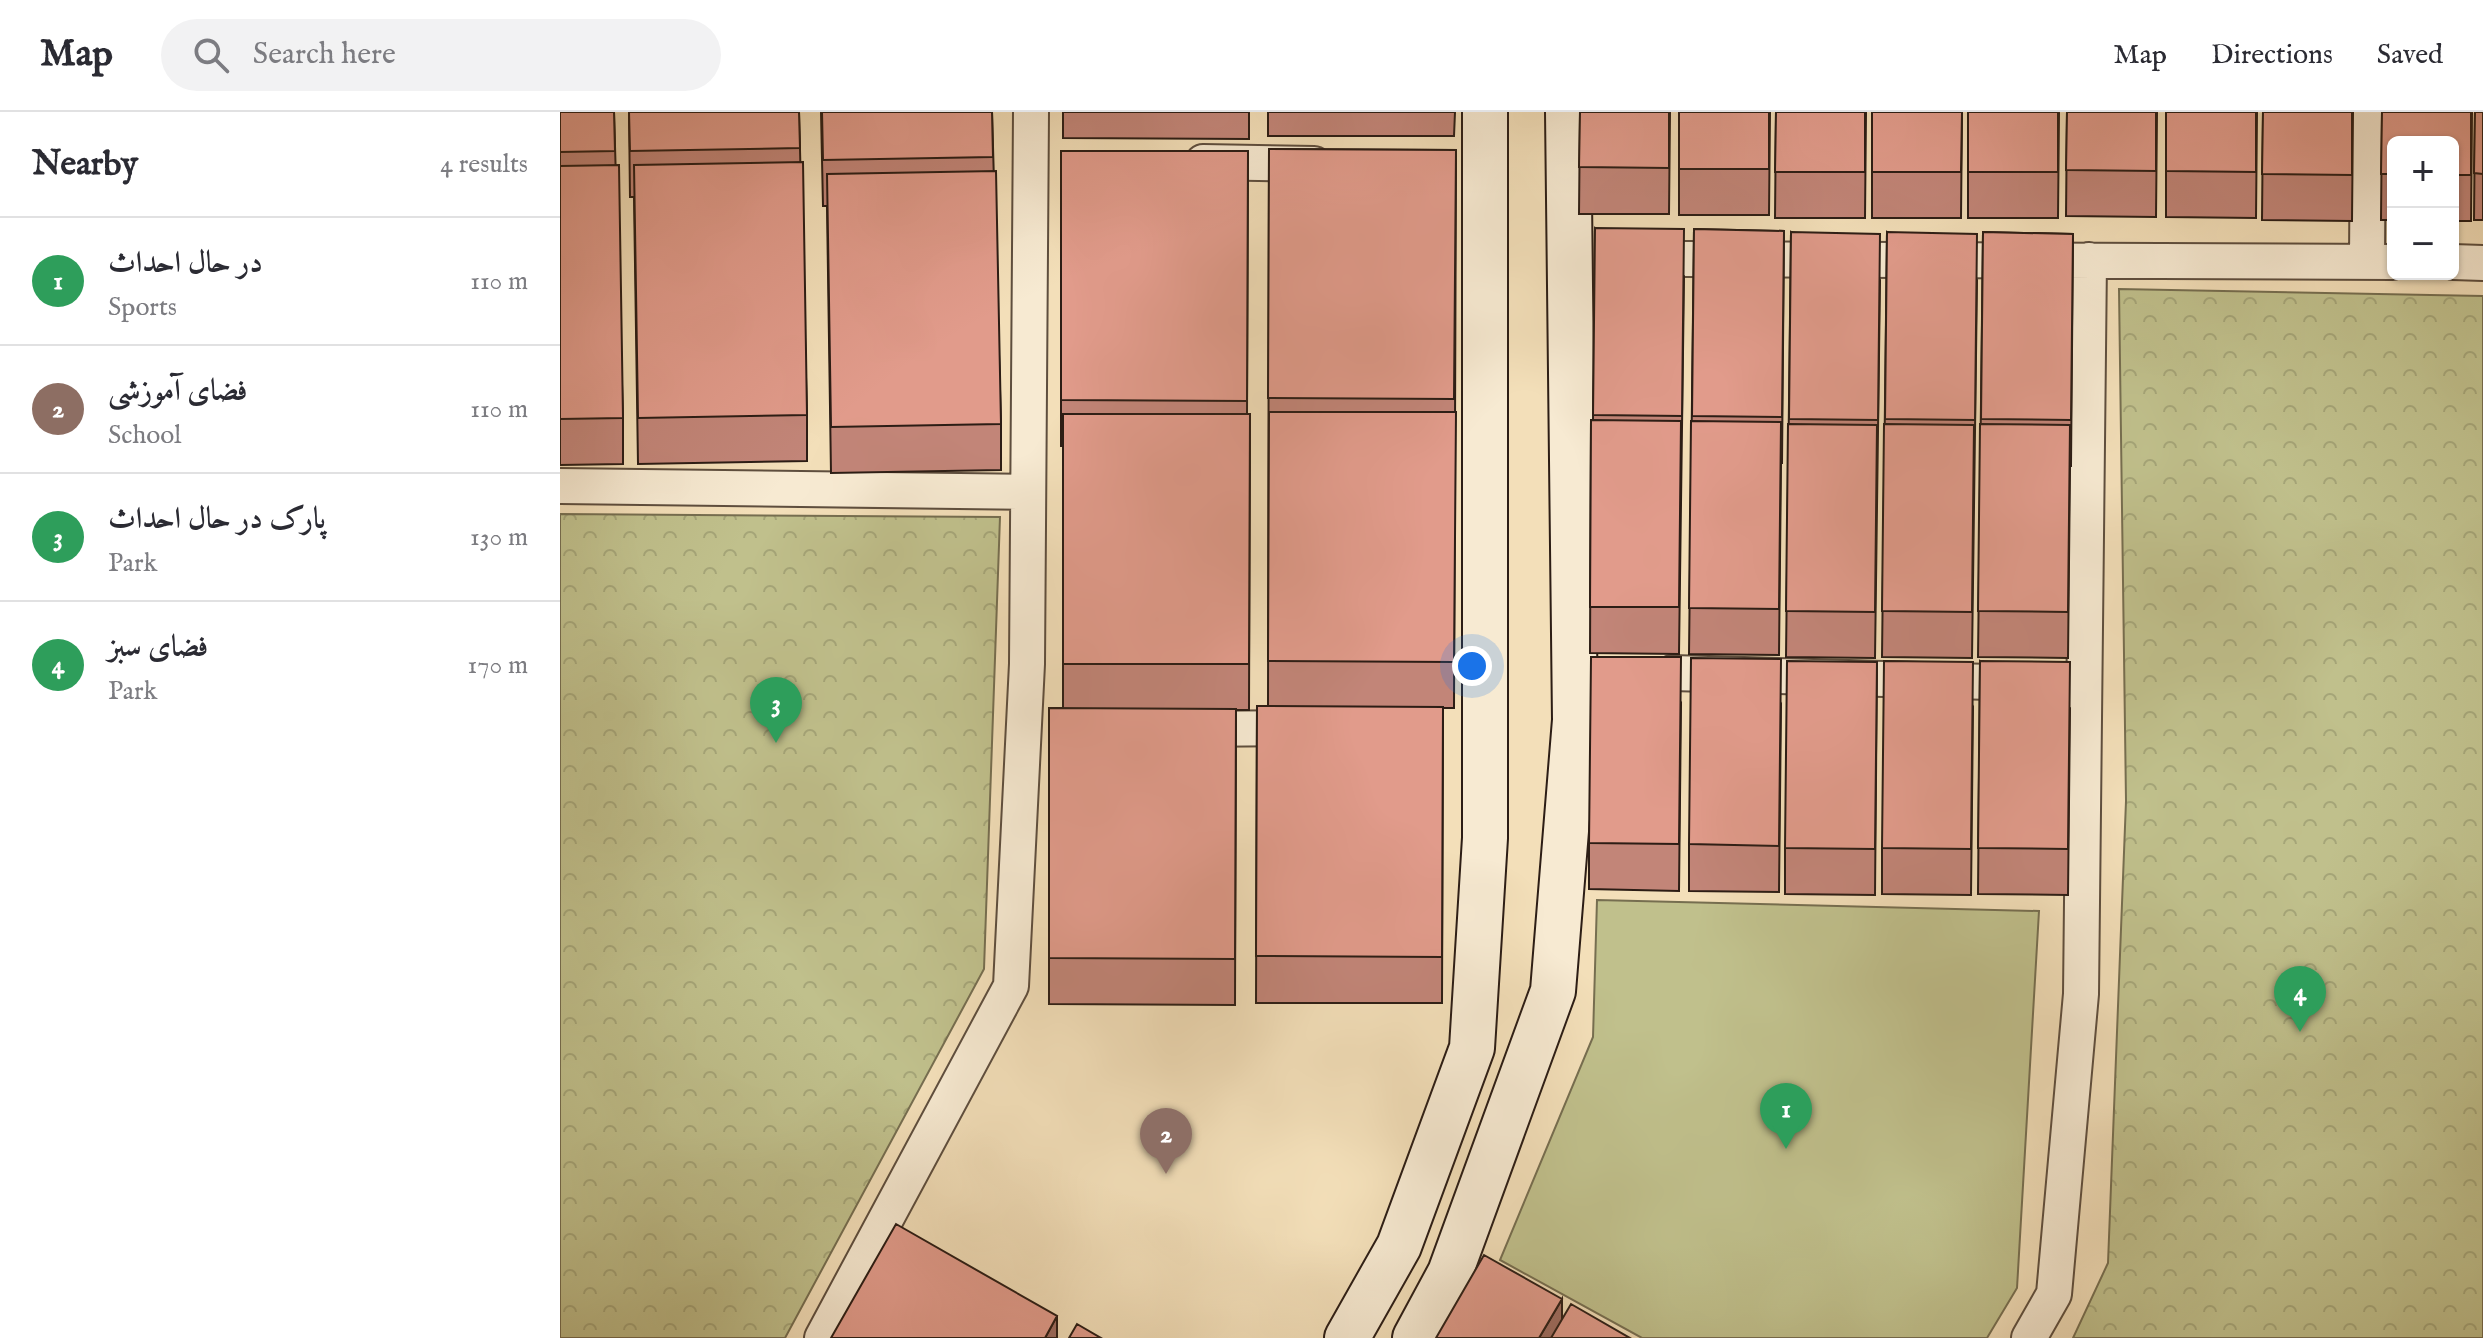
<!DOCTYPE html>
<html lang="en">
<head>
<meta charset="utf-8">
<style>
  body { margin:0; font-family:"IM FELL English",Amiri,serif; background:#f2f2f3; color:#2b2b33 }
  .controls { position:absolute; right:24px; top:24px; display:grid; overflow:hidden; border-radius:12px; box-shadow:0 2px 6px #0004 }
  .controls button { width:72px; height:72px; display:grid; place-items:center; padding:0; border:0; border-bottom:2px solid #e1e1e2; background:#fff; color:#2b2b33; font:40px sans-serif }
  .you { position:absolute; left:912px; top:554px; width:28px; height:28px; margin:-20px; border:6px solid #fff; border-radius:50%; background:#1a73e8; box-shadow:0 0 0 12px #1a73e833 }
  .badge { display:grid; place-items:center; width:52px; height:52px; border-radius:50%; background:#8f2418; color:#fff; font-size:26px; font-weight:700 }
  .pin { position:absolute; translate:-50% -66px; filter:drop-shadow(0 2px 4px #0008) }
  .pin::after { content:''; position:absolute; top:42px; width:28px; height:24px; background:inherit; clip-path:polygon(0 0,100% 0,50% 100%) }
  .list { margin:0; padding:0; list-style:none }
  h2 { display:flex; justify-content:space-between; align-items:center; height:104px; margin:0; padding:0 32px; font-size:34px }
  h2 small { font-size:26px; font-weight:400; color:#7c7c81 }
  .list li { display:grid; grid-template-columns:52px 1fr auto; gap:24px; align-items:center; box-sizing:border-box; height:128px; padding:0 32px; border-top:2px solid #e1e1e2 }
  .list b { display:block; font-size:30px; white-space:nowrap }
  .list p { margin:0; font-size:26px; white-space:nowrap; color:#7c7c81 }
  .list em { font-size:26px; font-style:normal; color:#7c7c81 }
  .icon { flex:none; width:44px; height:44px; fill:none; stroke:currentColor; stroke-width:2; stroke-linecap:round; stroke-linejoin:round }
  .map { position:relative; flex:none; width:1923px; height:1226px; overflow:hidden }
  header { display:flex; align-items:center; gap:48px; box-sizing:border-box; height:112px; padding:0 40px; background:#fff; border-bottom:2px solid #e1e1e2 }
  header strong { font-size:38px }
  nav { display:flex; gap:44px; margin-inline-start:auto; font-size:28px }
  .search { width:560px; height:72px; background:#f2f2f3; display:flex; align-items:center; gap:20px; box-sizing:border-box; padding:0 28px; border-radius:44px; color:#7c7c81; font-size:30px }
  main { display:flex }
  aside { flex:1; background:#fff }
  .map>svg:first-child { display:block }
  .park { fill:url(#park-crowns); stroke:#766e50; stroke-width:2 }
  .pitch { fill:#c0c08c; stroke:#766e50; stroke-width:2 }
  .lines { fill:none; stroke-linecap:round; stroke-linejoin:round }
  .street-casing { stroke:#5e4e3e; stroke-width:38 }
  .secondary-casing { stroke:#2c1d15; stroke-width:48 }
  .street { stroke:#f7ead2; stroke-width:34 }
  .secondary { stroke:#f7ead2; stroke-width:44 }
  .wall { fill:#c28578; stroke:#2c1d15; stroke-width:2 }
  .shaded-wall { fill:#9e6c61; stroke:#2c1d15; stroke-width:2 }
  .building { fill:#e19b8b; stroke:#2c1d15; stroke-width:2 }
</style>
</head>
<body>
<header>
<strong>Map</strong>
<div class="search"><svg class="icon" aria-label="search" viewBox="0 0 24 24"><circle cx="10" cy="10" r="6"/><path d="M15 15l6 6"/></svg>Search here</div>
<nav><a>Map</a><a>Directions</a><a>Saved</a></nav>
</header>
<main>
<aside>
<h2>Nearby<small>4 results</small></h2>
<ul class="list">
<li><span class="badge" style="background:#2e9e5b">1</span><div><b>در حال احداث</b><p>Sports</p></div><em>110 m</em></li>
<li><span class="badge" style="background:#8d6e63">2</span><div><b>فضای آموزشی</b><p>School</p></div><em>110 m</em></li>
<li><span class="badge" style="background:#2e9e5b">3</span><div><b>پارک در حال احداث</b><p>Park</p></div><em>130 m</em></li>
<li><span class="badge" style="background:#2e9e5b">4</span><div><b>فضای سبز</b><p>Park</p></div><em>170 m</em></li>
</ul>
</aside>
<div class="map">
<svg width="1923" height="1226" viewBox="0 0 1923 1226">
  <defs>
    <pattern id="park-crowns" width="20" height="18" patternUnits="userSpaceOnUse" patternTransform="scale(2)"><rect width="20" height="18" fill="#c0c08c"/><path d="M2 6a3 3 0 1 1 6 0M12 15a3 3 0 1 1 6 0" fill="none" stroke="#a5a578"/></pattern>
  </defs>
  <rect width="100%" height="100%" fill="#f3dfb9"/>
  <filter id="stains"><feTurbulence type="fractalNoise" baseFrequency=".0025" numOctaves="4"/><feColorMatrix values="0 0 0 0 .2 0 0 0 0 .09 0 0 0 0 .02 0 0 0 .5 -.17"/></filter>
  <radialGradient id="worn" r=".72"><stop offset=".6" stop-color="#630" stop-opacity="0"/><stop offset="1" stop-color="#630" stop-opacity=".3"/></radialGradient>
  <!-- park -->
  <path class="park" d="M1559,177L1923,184V1226H1513L1548,1151L1566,689Z
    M0,402L440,405L424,857L225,1226H0Z"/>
  <!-- pitch -->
  <path class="pitch" d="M1037,788L1479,799L1457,1176L1427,1226H1082L940,1148L1033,925Z"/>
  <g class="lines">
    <defs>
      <path id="street" d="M643,50L754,52
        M1125,147L1833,150
        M1807,149L1808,0
        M1893,150L1923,151
        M0,374L468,380
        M1112,561L1466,571
        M632,617L743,616
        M262,1226L451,874L467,552L471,0
        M1469,1226L1494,1182L1521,882L1529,148"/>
      <path id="secondary" d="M787,1226L839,1134L912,936L925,726V0
        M855,1226L890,1161L993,879L1015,608L1008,0"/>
    </defs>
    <!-- street casing -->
    <use href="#street" class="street-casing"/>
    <!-- secondary casing -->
    <use href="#secondary" class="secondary-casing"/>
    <!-- street -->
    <use href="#street" class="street"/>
    <!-- secondary -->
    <use href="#secondary" class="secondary"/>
  </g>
  <!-- wall -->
  <path class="wall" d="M0,0H54L63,306V352L0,353Z
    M69,0H239L247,303V349L78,352L74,85H70Z
    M261,0H432L441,312V358L271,361L267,94H263Z
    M503,0H689V27L503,26Z
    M708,0H895L894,24H708Z
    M1020,0H1110L1109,102H1019Z
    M1119,0H1210L1209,103H1119Z
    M1216,0H1306L1305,106H1215Z
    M1312,0H1402L1401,106H1312Z
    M1408,0H1499L1498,106H1408Z
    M1507,0H1597L1596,105L1506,104Z
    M1606,0H1697L1696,106L1606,105Z
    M1703,0H1793L1792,109L1702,108Z
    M1822,0H1912L1911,109H1893V30H1833V108H1821Z
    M1915,0H1923V108H1914Z
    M709,37L896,38L894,596H883L882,891H696L697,594H708Z
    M501,39H688L687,302H690L689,598H676L675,893L489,892V596H503V334H501Z
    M1035,116L1124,164L1119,542L1030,541L1031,308H1033Z
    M1134,117L1224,119L1222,351H1221L1219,543L1129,542Z
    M1231,120L1320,168L1315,546L1226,545Z
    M1327,120L1417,168L1412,546L1322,545Z
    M1423,120L1513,122L1511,354H1510L1508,546L1418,545Z
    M1420,549L1510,596L1508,783L1418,782Z
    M1317,550L1315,783L1225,782V736Z
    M1121,592L1119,779L1029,777V731Z
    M1221,593L1219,780L1129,779V732Z
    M1413,596L1411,783L1322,782V736Z"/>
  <!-- shaded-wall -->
  <path class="shaded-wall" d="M1002,1187V1226H979Z
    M497,1204V1226H485Z"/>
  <!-- building -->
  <path class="building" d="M0,0H54L55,39L0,40Z
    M69,0H239L240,36L70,39Z
    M262,0H432L433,45L263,48Z
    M1020,0H1109V56L1019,55Z
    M1119,0H1209V57H1119Z
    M1216,0H1305V60H1215Z
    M1312,0H1402L1401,60H1312Z
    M1408,0H1498V60H1408Z
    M1507,0H1596V59L1506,58Z
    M1606,0H1696V60L1606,59Z
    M1703,0H1792V63L1702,62Z
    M1822,0H1911V63H1893V30H1833V62H1821Z
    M1915,0H1923V62L1914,61Z
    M709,37L896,38L894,287L708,286Z
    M501,39H688L687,289L501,288Z
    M243,50L247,303L78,306L74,53Z
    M59,53L63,306L0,307V54Z
    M436,59L441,312L271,315L267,62Z
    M1035,116L1124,117L1122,304L1033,303Z
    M1134,117L1224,119L1222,305L1132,304Z
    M1231,120L1320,122L1318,308L1229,307Z
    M1327,120L1417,122L1415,308L1325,307Z
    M1423,120L1513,122L1511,308L1421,307Z
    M709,300H896L894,550L708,549Z
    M503,302H690L689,552H503Z
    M1031,308L1121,309L1119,495H1030Z
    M1131,309L1221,310L1219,497L1129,496Z
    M1228,312L1317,313L1315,500L1226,499Z
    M1324,312L1414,313L1412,500L1322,499Z
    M1420,312L1510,313L1508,500L1418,499Z
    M1031,545H1121L1119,732L1029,731Z
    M1131,546L1221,547L1219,734L1129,732Z
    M1227,549L1317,550L1315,737L1225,736Z
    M1324,549L1413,550L1411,737L1322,736Z
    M1420,549L1510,550L1508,737L1418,736Z
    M697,594L883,595L882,845L696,844Z
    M489,596L676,597L675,847L489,846Z
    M336,1112L497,1204L485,1226H271Z
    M924,1143L1002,1187L979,1226H876Z
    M1011,1192L1070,1226H991Z
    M517,1212L541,1226H509Z"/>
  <rect width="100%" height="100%" filter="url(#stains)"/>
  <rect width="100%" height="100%" fill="url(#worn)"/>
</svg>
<div class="controls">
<button>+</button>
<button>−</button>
</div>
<div class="you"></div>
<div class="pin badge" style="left:1226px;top:1037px;background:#2e9e5b">1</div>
<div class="pin badge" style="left:606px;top:1062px;background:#8d6e63">2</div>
<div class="pin badge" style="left:216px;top:631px;background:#2e9e5b">3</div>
<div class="pin badge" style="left:1740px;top:920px;background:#2e9e5b">4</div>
</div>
</main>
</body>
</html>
